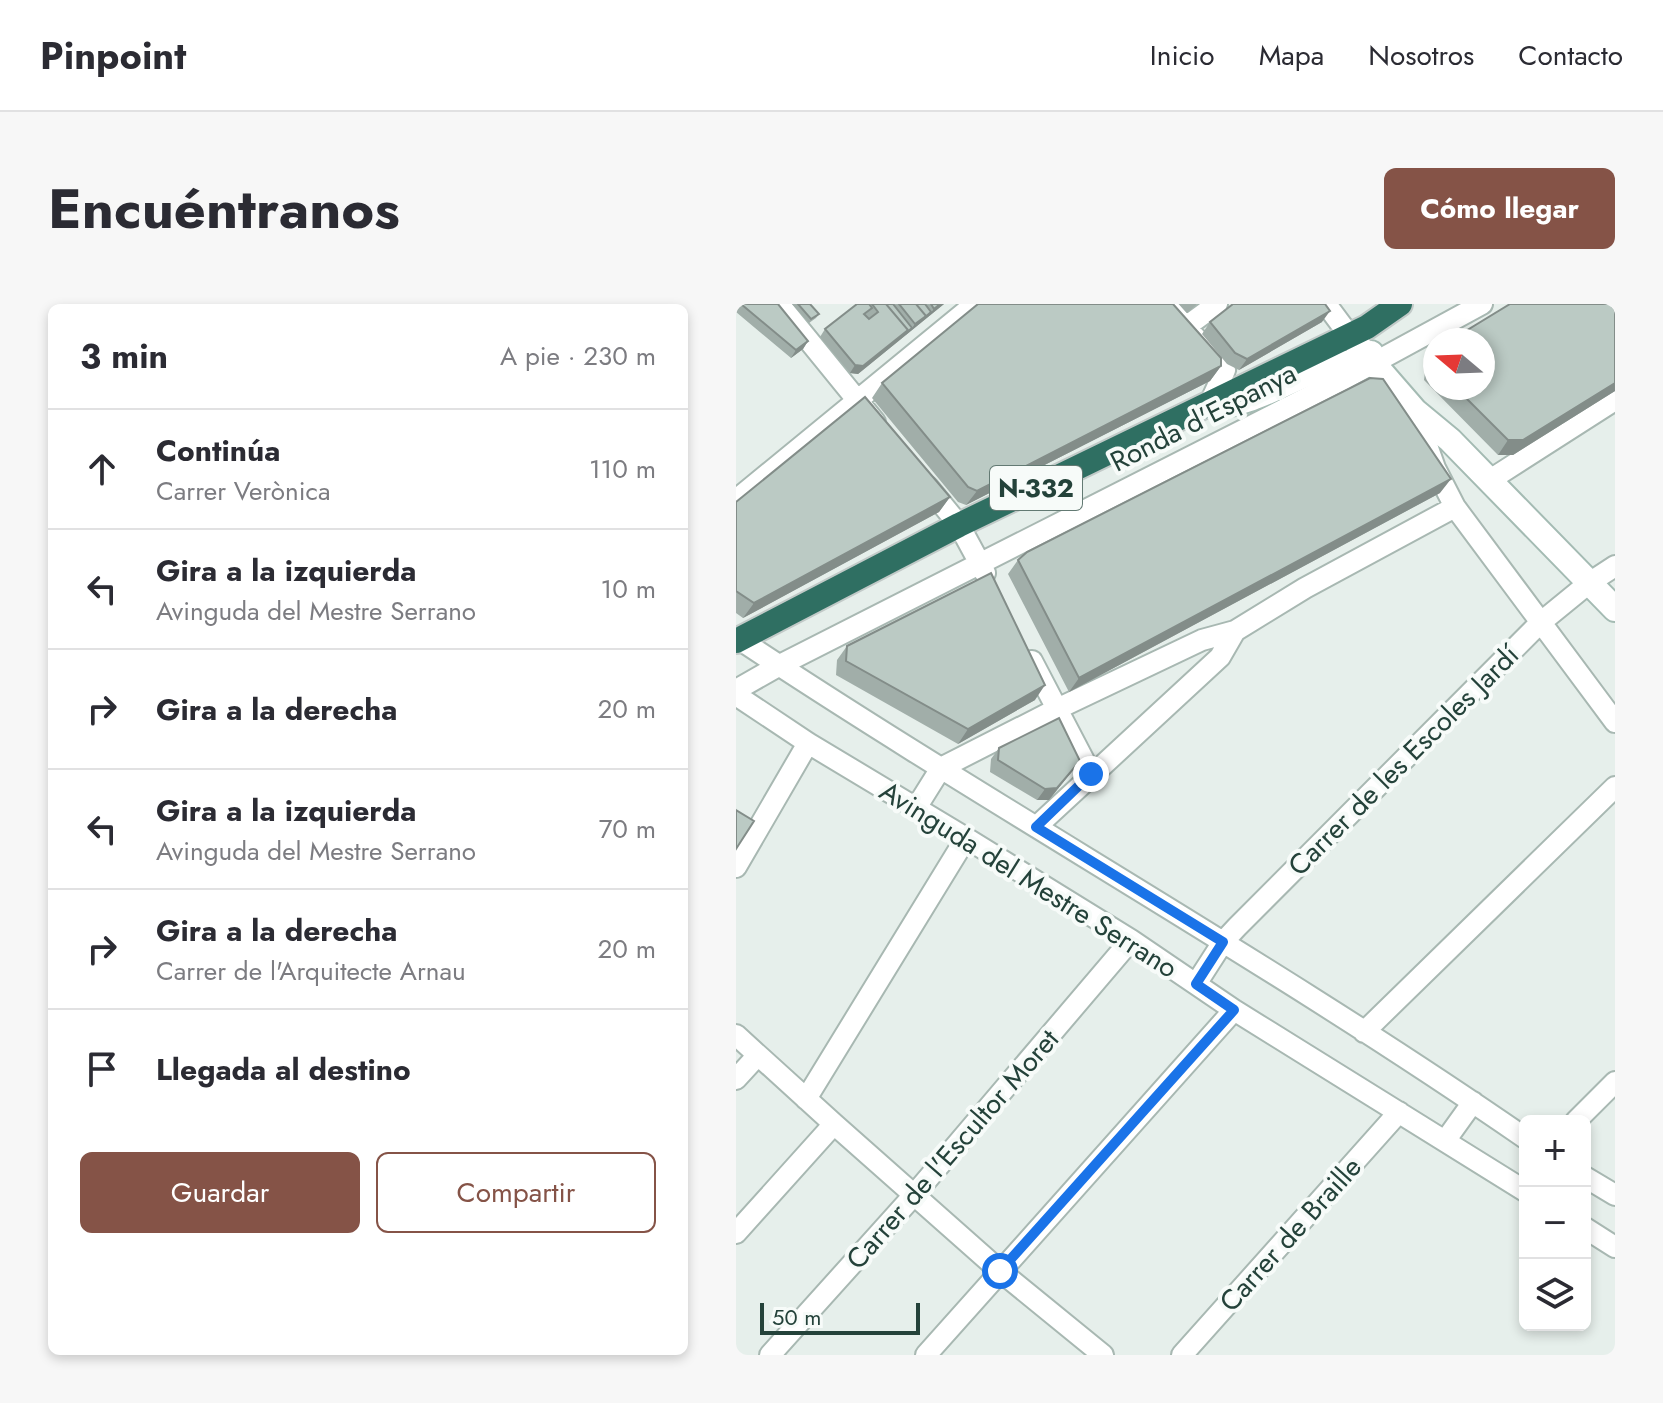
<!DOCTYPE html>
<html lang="es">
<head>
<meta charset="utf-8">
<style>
  body { margin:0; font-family:Jost,sans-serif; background:#f7f7f7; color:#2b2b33 }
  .controls { position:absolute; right:24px; bottom:24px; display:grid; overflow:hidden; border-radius:12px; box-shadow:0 4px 12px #0003 }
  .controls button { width:72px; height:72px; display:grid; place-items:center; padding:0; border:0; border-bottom:2px solid #e1e1e2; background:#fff; color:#2b2b33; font:40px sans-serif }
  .compass { position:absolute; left:687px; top:24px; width:72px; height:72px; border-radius:50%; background:#fff; box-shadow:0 4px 12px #0003; rotate:289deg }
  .scale { position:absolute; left:24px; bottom:20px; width:160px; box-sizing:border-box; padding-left:8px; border:4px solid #24423a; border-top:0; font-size:22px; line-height:28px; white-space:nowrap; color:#24423a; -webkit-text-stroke:6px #f7fbf9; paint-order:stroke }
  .stop { position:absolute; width:24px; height:24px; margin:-18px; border:6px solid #1a73e8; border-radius:50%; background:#fff }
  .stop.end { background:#1a73e8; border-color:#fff; box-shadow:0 2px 8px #0008 }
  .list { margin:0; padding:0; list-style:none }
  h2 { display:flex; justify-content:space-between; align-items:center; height:104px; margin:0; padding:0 32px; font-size:34px }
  h2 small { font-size:26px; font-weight:400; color:#7c7c81 }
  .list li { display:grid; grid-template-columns:52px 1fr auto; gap:24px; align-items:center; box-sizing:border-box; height:120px; padding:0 32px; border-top:2px solid #e1e1e2 }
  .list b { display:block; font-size:30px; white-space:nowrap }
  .list p { margin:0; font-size:26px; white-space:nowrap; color:#7c7c81 }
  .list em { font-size:26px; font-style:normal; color:#7c7c81 }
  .actions { display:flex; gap:16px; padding:24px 32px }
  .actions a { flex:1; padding:18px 0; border:2px solid #855347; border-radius:12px; text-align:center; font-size:28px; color:#855347 }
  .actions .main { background:#855347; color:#fff }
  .icon { flex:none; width:44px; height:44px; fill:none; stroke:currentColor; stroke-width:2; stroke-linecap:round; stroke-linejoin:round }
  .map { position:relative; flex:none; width:879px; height:1051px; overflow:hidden; border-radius:12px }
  header { display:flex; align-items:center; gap:48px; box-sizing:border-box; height:112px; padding:0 40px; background:#fff; border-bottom:2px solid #e1e1e2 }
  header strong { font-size:38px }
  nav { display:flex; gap:44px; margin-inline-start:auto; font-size:28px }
  .intro { display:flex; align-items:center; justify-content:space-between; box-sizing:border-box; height:192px; padding:0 48px }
  h1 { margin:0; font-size:56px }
  .button { padding:20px 36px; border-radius:12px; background:#855347; color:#fff; font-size:28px; font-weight:700 }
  main { display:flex; gap:48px; padding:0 48px }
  aside { flex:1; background:#fff; border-radius:12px; box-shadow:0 4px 12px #0003 }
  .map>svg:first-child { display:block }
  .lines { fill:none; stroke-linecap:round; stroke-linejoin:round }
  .street-casing { stroke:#a8b8b2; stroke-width:24 }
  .secondary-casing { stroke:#a4bbb3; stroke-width:28 }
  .highway-casing { stroke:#c2cac8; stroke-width:28 }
  .street { stroke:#fff; stroke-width:20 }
  .secondary { stroke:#fff; stroke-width:24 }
  .highway { stroke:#2f6f62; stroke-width:24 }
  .wall { fill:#a1aea9 }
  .shaded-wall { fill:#838d89 }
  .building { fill:#bbcac4; stroke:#838d89; stroke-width:2 }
  .route { stroke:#1a73e8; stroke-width:10 }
  .labels { text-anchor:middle; stroke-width:8; stroke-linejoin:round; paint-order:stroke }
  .shield { fill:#f7fbf9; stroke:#637a73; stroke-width:2 }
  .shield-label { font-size:26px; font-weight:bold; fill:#24423a }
  .street-label { font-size:28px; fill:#24423a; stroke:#f7fbf9 }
</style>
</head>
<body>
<header>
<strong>Pinpoint</strong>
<nav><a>Inicio</a><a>Mapa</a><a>Nosotros</a><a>Contacto</a></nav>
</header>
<div class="intro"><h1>Encuéntranos</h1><a class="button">Cómo llegar</a></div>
<main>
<aside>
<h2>3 min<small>A pie · 230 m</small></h2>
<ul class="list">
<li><svg class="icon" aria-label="ahead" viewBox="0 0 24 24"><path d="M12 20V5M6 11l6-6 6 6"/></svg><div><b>Continúa</b><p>Carrer Verònica</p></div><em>110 m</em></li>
<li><svg class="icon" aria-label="left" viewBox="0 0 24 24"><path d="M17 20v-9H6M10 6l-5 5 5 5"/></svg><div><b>Gira a la izquierda</b><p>Avinguda del Mestre Serrano</p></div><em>10 m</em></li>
<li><svg class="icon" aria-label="right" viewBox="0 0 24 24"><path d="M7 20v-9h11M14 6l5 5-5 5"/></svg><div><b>Gira a la derecha</b></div><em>20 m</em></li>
<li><svg class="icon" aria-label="left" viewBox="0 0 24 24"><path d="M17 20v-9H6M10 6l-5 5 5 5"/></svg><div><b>Gira a la izquierda</b><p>Avinguda del Mestre Serrano</p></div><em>70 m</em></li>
<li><svg class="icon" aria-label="right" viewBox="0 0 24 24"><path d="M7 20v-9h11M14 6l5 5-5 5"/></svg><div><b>Gira a la derecha</b><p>Carrer de l'Arquitecte Arnau</p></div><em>20 m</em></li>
<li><svg class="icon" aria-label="arrive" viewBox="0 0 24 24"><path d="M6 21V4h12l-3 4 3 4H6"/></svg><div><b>Llegada al destino</b></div></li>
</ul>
<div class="actions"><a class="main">Guardar</a><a>Compartir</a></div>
</aside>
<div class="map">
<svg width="879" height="1051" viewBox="0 0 879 1051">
  <rect width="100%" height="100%" fill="#e6efeb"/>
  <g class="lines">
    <defs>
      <path id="street" d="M43,0L139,118
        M429,0L489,66L473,101
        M590,0L613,31
        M451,22L481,0
        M679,107L699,164L719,203L879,418
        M754,176L879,96
        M192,183L223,221L249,269
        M0,196L239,0
        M0,333C259,505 533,657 789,834
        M296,357L355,470
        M0,386L44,361L610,74L746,0
        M0,391L72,439L230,534L395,636L498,706L789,887
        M180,504L205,464L321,405L466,336L499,327L569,284L719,203
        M300,523L484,353L499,327
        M0,563L72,439
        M460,680L487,638L501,623L804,319L853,279L879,262
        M628,728L879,483
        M0,731L98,820L264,967L367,1051
        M0,775L22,751
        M70,795L230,534
        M840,817L879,778
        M709,837L737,798
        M849,873L879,891
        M849,924L879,943
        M0,929L98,820
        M34,1051L178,891L395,636
        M190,1051L498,706
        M446,1051L663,808"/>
      <path id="secondary" d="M613,31L679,107L714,136L879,305
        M480,101C519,102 561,69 599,60C610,57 625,60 637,60L635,49"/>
      <path id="highway" d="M0,337L223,221L631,23L664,0"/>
    </defs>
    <!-- street casing -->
    <use href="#street" class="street-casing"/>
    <!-- secondary casing -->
    <use href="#secondary" class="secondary-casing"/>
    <!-- highway casing -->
    <use href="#highway" class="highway-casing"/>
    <!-- street -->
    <use href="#street" class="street"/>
    <!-- secondary -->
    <use href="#secondary" class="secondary"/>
    <!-- highway -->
    <use href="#highway" class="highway"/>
  </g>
  <!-- wall -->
  <path class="wall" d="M5,0L72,37L67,45L55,54L0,8Z
    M56,0H74L83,10L80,14L73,19Z
    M121,0H208L122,70L114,69L84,33L89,25Z
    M443,0H461L451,9Z
    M879,0V87L777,151H762L688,76L690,60L699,47V84H747Z
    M474,18H586L503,66L491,60L466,30Z
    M485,62L474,77L230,201L222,198L136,94L146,79Z
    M704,189L333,388L272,270L282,256Z
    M214,193L203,208L7,314L0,309V198Z
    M111,342L299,396L222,440L100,371L101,356Z
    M263,444L344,457L313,496H301L254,468L255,455Z"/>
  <!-- shaded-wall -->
  <path class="shaded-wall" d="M204,0H208L122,70L114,69L119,61L176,24L179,20L195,8Z
    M594,7L586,18L503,66L511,55Z
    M72,37L67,45L55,54L60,46Z
    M485,62L474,77L230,201L241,187Z
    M879,79V87L777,151H762L772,136Z
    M715,175L704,189L333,388L343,374Z
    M214,193L203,208L7,314L18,299Z
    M309,381L299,396L222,440L232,425Z
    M344,457L313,496H301L309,485Z"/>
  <!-- building -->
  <path class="building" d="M5,0H42L72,37L60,46Z
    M62,0H74L83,10L75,15Z
    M121,0H133L136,4L128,10L133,15L142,8L136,0H150L172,26L127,62L119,61L89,25Z
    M150,0H157L176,24L169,30L172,26Z
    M163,0H180L190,12L179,20Z
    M180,0H189L195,8L187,15L190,12Z
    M195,0H204L198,5Z
    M242,0H437L485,54V62L241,187L232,183L146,79Z
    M497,0H589L594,7L511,55L499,49L474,18Z
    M774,0H879V79L787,136H772L720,84H747V36H715Z
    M634,74L647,75L715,175L343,374L282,256L291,248Z
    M129,93L214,193L18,299L0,287V198Z
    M255,269L309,381L232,425L110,357L111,342Z
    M323,414L344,457L321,484L309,485L262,456L263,444Z
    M0,506L18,517L0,545Z"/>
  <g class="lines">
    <!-- route -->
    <path class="route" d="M264,967L498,706L460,680L487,638L300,523L355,470"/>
  </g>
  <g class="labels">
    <!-- shield labels -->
    <rect class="shield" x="254" y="162" width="92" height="44" rx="6"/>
    <g class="shield-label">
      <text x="300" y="193">N-332</text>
    </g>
    <!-- street labels -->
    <g class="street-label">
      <text transform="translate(467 113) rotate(-27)" y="10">Ronda d'Espanya</text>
      <text transform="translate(667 456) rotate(-45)" y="10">Carrer de les Escoles Jardí</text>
      <text transform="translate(293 575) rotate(32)" y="10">Avinguda del Mestre Serrano</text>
      <text transform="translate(216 845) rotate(-49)" y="10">Carrer de l'Escultor Moret</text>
      <text transform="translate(554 930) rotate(-48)" y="10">Carrer de Braille</text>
    </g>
  </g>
</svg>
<div class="controls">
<button>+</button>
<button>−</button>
<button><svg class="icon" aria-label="layers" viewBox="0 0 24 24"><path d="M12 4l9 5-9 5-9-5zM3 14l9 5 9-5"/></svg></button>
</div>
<svg class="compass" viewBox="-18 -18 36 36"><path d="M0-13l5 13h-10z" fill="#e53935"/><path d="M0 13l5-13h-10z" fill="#7c7c81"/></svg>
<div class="scale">50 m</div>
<div class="stop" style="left:264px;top:967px"></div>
<div class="stop end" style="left:355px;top:470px"></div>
</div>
</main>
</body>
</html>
